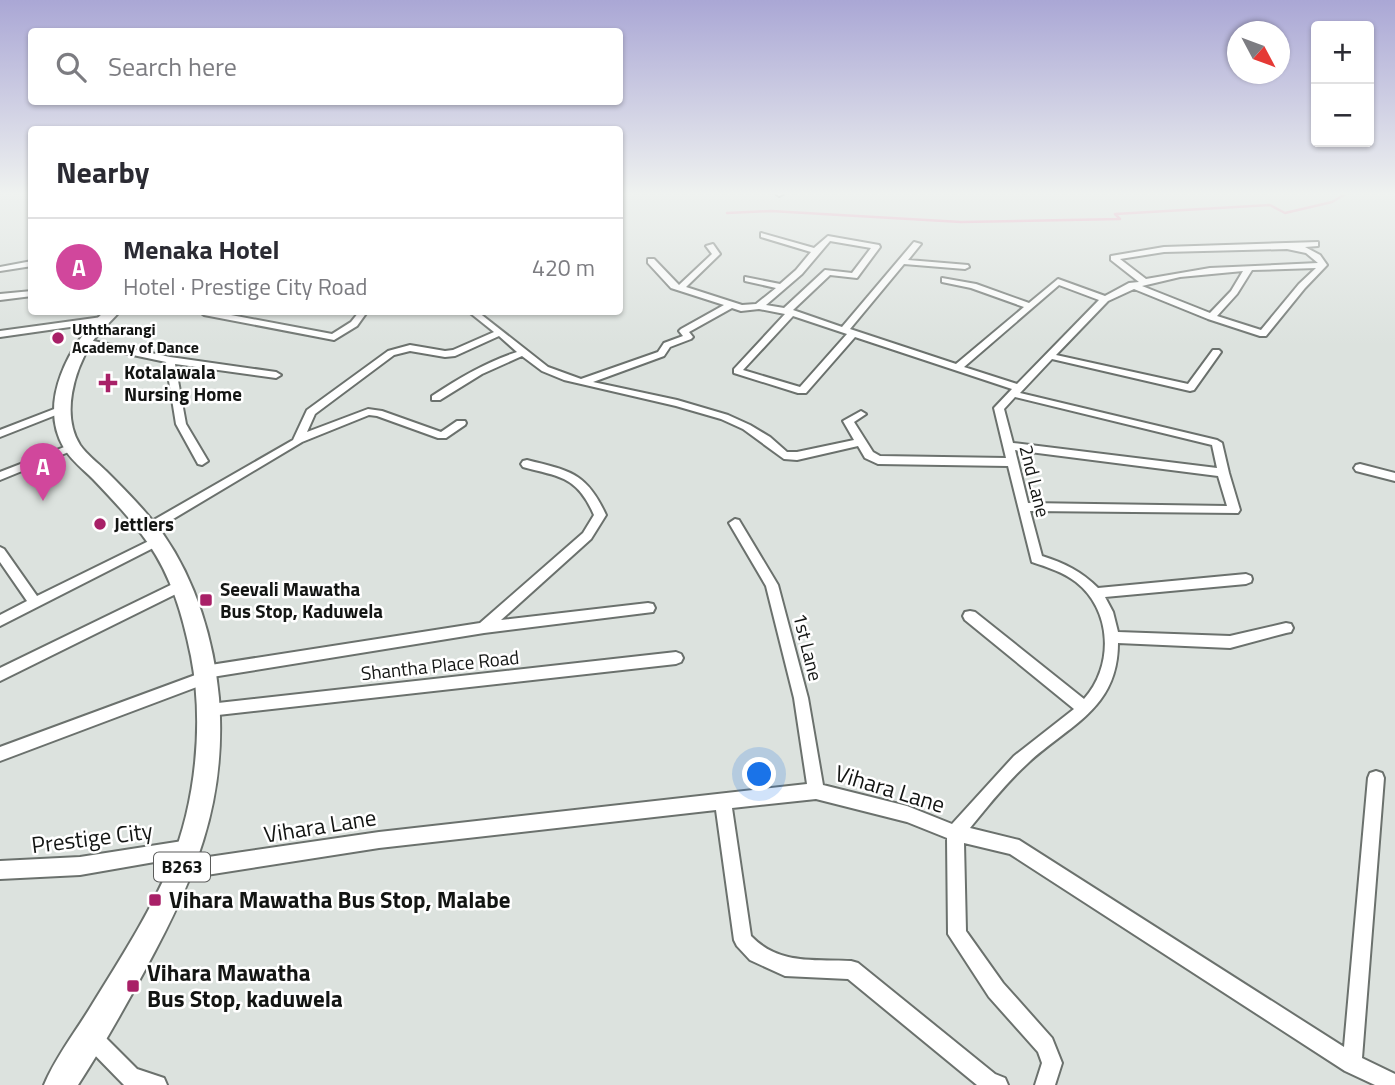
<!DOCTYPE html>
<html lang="en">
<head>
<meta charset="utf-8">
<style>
  body { margin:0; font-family:"Titillium Web",sans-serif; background:#f2f2f3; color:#2b2b33 }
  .controls { position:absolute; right:21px; top:21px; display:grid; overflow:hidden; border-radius:7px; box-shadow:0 2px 5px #0004 }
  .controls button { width:63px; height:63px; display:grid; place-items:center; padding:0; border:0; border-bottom:2px solid #e1e1e2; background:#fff; color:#2b2b33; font:35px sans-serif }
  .compass { position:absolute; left:1227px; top:21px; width:63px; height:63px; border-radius:50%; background:#fff; box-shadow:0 2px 5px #0004; rotate:131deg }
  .you { position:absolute; left:760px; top:775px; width:24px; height:24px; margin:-18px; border:5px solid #fff; border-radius:50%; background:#1a73e8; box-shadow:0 0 0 10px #1a73e833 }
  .badge { display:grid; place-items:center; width:46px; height:46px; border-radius:50%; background:#ea580c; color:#fff; font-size:23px; font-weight:700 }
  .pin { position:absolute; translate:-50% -58px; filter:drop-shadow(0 2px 4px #0008) }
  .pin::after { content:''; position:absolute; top:37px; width:24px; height:21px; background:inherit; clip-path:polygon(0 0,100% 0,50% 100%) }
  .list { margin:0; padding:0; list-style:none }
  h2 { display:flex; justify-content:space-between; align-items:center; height:91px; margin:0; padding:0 28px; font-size:30px }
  h2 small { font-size:23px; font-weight:400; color:#7c7c81 }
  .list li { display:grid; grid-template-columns:46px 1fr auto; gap:21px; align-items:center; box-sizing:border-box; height:98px; padding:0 28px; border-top:2px solid #e1e1e2 }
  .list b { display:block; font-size:26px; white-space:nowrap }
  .list p { margin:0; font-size:23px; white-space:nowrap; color:#7c7c81 }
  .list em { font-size:23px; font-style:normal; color:#7c7c81 }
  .icon { flex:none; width:38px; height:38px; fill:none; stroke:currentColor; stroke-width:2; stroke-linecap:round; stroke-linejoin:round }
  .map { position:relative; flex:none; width:1395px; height:1085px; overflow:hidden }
  .search { position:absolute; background:#fff; box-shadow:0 2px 5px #0004; left:28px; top:28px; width:595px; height:77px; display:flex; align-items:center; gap:18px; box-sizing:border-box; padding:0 24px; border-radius:7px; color:#7c7c81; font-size:26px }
  .panel { position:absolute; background:#fff; box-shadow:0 2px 5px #0004; left:28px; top:126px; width:595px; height:189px; border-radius:7px }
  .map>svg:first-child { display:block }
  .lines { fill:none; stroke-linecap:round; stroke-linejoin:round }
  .stream { stroke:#ee94b8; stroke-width:2.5 }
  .minor-casing { stroke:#6b716d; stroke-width:4 }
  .primary-casing { stroke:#6b716d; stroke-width:4 }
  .minor { fill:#fff; fill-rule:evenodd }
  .primary { fill:#fff; fill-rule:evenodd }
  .poi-dot { fill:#a82067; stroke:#fff; stroke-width:2.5 }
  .labels { text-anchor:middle; stroke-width:5; stroke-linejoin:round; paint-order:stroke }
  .far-poi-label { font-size:16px; font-weight:bold; fill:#131513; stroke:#fff; text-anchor:start }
  .shield { fill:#fff; stroke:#5a5b5a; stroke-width:2 }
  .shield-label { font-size:18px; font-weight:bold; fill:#131513 }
  .poi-label { font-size:19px; font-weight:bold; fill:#131513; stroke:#fff; text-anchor:start }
  .street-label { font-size:19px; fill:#131513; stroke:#fff }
  .near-street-label { font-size:23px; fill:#131513; stroke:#fff }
  .near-poi-label { font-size:23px; font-weight:bold; fill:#131513; stroke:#fff; text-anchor:start }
</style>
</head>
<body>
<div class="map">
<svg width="1395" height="1085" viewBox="0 0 1395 1085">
  <rect width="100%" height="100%" fill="#dce2de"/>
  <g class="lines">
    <!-- stream -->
    <path class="stream" d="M727,213L771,211L961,222L1120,219L1115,214L1270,205L1285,213L1332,202L1347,193"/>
    <defs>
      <path id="minor" d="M775,193H783V194L779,196Z
        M761,233L814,248L828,236L879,245L880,247L857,278L830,275L793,310L842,327L914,242L921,244L908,260L968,265L969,267L965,269L904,264L850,329L956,364L1024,307L971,288L942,282V278L976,284L1029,303L1058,279L1105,296L1129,283L1139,282L1111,260V256L1164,247L1318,242V246L1305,247L1320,255L1327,265L1305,288L1266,336H1260L1208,319L1134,289L1108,301L1056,355L1188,384L1213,350H1219L1221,352L1194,390L1190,391L1052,359L1020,393L1217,440L1222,443L1229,473L1240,510L1238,513L1030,511L1042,556C1064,563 1081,571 1098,588L1246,574L1251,576L1252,579L1251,582L1246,584L1105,597L1113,612L1118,632L1230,636L1286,623L1291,624L1293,628L1291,632L1286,633L1230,648L1118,643C1118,709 1069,725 1028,763C1006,783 988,806 970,828L1019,840L1344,1047L1368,778L1370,773L1376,771L1382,773L1384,778L1362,1058L1395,1074V1085H1375L1345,1071L1010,854L964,843L966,931L1003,983L1052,1038L1062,1063L1055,1085H1035L1042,1063L1038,1052L989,997L948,934L947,838L907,822L816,799L732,808L751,936C779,965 813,959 851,961L858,963L995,1074L1005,1078L1008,1085H977L848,979L785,976L750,960L737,946L734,940L716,810L379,848L181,879L175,876L172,870L175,864L181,861L379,832L807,784L794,698L766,586L729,523L735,519L739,520L778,585L808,698L823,785L907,806L952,824L1014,756L1074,709L965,620L963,616L965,612L970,611L975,612L1084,699C1114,666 1112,610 1076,582C1063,572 1047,567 1032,562L1008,466L878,464L865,458L858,446L797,460L784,459L743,429L721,419L676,406L564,380L542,371L522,356L482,374L440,400H432V396C459,378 486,362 517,352L499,336L455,356L445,357L410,351L394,355L315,414L307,432L368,409L382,411L441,432L457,421H465L466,423L465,425L446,438H438L377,416L369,415L302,442L153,531H145L143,528L145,525L293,440L307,410L388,351L410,345L445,351L453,350L494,332L469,312H478L548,367L581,379L658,352L664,343L683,336L679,331L681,329L724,305L671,288L648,263V259H654L679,285L712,254L706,246L713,244L720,254L686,287L742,305L756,304L776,288L745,281V277L780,284L796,270L811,252L761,237ZM830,241L871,248L852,273L825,270L784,308L766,305L802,274ZM1287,249L1306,253L1318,263L1210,268L1146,279L1120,259L1164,252ZM1316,268L1299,284L1261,330L1217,316L1237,294L1252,270ZM1243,271L1231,291L1210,313L1142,286L1180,277ZM1059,285L1099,300L1017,384L964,367ZM732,308L741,311L759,309L785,314L734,369V373L798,393H806L855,337L1012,389L994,408L1006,458L880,456L873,452L854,422L866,414L861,411L843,421L854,440L797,452H787L770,437L750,425L728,415L677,400L593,382L664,356L670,347L691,339L693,337L689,332ZM793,316L847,334L800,387L743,370ZM1015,397L1212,445L1217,468L1013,443L1004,409ZM1015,450L1218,476L1227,506L1028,503Z
        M32,261V266L0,271V267Z
        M32,291V296L0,300V294Z
        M200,312H215L332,334L351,322L359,312H367L357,326L334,340L204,315Z
        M102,317L105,318V322L0,337V331Z
        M84,339L170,357L276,372L281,375L276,378L175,364L186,424L208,461L202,465L198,464L176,424L166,362L81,344L79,342Z
        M62,406L67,409L66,411L0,437V430Z
        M72,444L76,445L77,447L76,449L0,480V472Z
        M527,460C570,471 586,472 606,515L591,539L501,620L648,603L653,604L655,608L653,612L484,633L212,677L210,682L0,761V747L198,674L199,668L204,666L480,623L583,533L594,515C577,476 560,477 523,467L521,464L523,461Z
        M1360,464L1395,473V481L1356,471L1354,468L1356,465Z
        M157,537L161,538L163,541L161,544L0,626V615L27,601L0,562V547L4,549L37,596Z
        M181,580L186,581L187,585L186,589L0,681V668Z
        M676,652L681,654L683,658L681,662L676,664L209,716L204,715L202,710L204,705L209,704Z
        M189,840L195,842L197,848L195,854L189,856L80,875L0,879V861L80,857Z
        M92,1028L99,1031L137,1069L164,1078L167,1085H124L85,1045L82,1038L85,1031Z"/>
      <path id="primary" d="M104,312H119C110,323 99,331 91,344C74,371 61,415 80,445C86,454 98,463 106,471C126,491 146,511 163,534C196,581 214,641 219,698C227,804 194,880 145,970C124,1009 102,1048 78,1085H44C56,1056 77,1030 93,1003C120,959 150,913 170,865C196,803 204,722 191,656C183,617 172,577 148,543C132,520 113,500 93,479C84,470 71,460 64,448C37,402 70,343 104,312Z"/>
    </defs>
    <!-- minor casing -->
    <use href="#minor" class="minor-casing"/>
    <!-- primary casing -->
    <use href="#primary" class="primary-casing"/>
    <!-- minor -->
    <use href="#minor" class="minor"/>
    <!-- primary -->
    <use href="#primary" class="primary"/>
  </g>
  <!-- sky -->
  <linearGradient id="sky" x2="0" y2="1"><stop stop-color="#aaa7d5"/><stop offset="0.56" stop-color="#eff2f0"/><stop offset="1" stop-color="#eff2f0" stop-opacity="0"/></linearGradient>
  <rect width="1395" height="345" fill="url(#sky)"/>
  <!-- markers -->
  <g class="poi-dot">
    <circle cx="58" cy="338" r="7"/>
    <path d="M104.5 372.5h7v7h7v7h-7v7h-7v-7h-7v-7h7z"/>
    <circle cx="100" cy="524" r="7"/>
    <rect x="199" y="593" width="14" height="14" rx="3.5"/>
    <rect x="148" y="893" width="14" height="14" rx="3.5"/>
    <rect x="126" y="979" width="14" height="14" rx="3.5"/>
  </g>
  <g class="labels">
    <!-- far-poi labels -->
    <g class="far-poi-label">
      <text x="72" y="335">Uththarangi<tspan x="72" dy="18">Academy of Dance</tspan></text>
    </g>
    <!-- shield labels -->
    <rect class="shield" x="154" y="852.5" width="56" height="29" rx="5"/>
    <g class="shield-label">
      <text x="182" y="873">B263</text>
    </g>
    <!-- poi labels -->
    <g class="poi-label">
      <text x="124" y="379">Kotalawala<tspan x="124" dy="22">Nursing Home</tspan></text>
      <text x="114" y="531">Jettlers</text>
      <text x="220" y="596">Seevali Mawatha<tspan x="220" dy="22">Bus Stop, Kaduwela</tspan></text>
    </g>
    <!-- street labels -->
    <g class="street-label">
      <text transform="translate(1035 481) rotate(76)" y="7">2nd Lane</text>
      <text transform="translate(808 647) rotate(76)" y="7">1st Lane</text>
      <text transform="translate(440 665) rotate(-6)" y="7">Shantha Place Road</text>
    </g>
    <!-- near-street labels -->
    <g class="near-street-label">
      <text transform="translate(890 789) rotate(17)" y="8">Vihara Lane</text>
      <text transform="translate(320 826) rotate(-9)" y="8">Vihara Lane</text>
      <text transform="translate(92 838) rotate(-7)" y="8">Prestige City</text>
    </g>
    <!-- near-poi labels -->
    <g class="near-poi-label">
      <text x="169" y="908">Vihara Mawatha Bus Stop, Malabe</text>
      <text x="147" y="981">Vihara Mawatha<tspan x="147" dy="26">Bus Stop, kaduwela</tspan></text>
    </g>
  </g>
</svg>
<div class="controls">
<button>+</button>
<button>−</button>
</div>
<svg class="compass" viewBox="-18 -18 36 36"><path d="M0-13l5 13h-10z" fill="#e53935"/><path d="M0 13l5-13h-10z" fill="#7c7c81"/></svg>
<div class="you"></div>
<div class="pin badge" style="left:43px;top:501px;background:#d1479c">A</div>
<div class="search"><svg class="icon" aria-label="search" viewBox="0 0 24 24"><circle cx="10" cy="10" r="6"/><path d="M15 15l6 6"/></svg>Search here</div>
<section class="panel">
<h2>Nearby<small></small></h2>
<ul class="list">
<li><span class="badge" style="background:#d1479c">A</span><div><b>Menaka Hotel</b><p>Hotel · Prestige City Road</p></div><em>420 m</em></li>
</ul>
</section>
</div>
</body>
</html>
